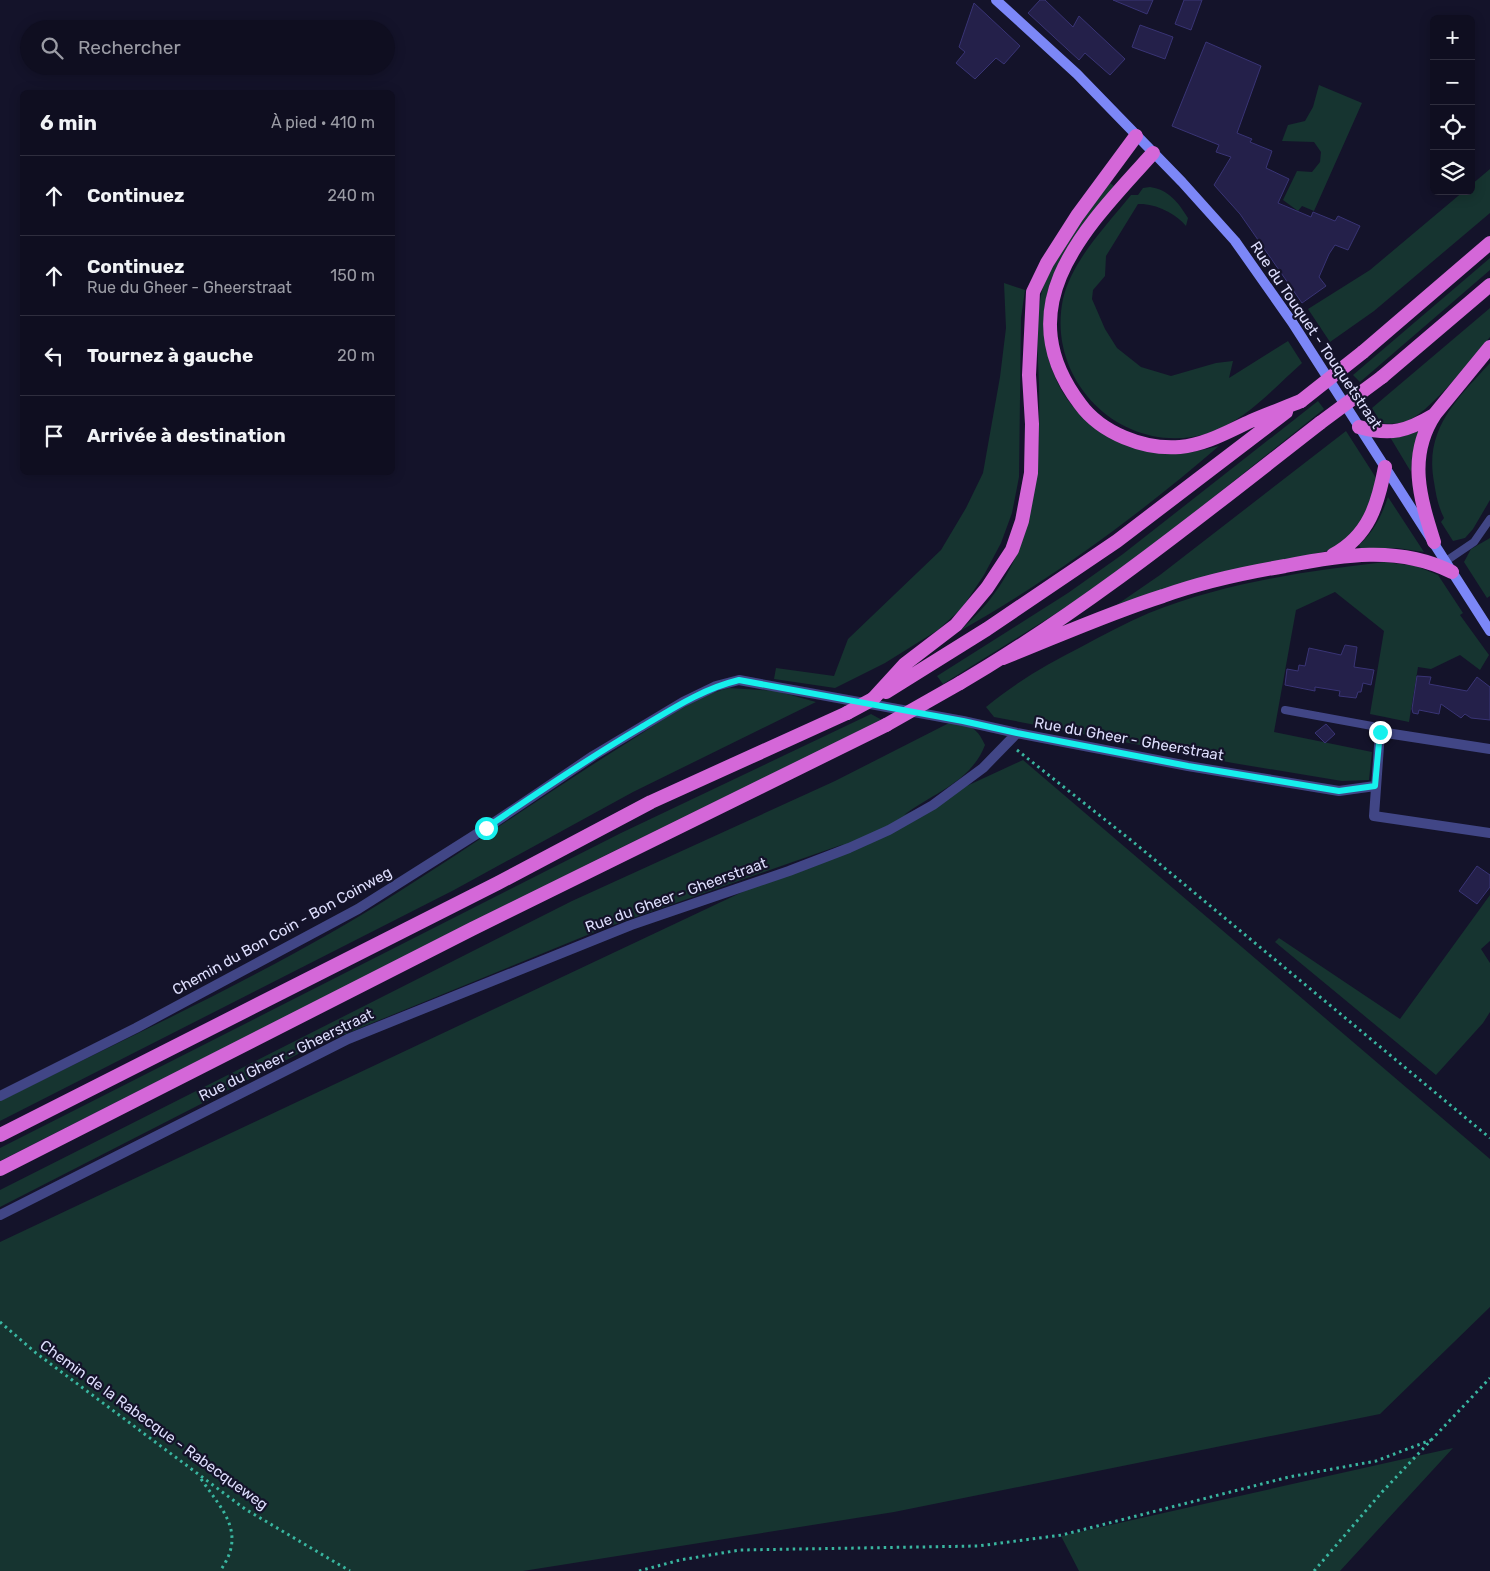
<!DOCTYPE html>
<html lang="fr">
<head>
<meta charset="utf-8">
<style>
  body { margin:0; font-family:Rubik,sans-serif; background:#1d1c2d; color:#f1f3f6 }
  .controls { position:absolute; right:15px; top:15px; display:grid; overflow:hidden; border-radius:8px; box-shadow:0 2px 12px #0003 }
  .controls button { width:45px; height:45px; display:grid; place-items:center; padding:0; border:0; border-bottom:1px solid #2f2e3e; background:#0f0e20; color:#f1f3f6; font:25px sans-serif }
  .stop { position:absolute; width:15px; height:15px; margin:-11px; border:4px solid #17f0ed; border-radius:50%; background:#fff }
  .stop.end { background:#17f0ed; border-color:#fff; box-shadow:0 1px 5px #0008 }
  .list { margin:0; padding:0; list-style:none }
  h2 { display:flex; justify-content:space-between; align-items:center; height:65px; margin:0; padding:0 20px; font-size:21px }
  h2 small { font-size:16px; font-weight:400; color:#9b9ca5 }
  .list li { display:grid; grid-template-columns:32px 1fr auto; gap:15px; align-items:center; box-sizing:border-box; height:80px; padding:0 20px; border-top:1px solid #2f2e3e }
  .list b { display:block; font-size:19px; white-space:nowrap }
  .list p { margin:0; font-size:16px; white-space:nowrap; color:#9b9ca5 }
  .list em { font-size:16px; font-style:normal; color:#9b9ca5 }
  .icon { flex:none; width:28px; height:28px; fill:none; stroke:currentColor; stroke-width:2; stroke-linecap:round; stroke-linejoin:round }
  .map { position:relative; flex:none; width:1490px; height:1571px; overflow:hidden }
  .search { position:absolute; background:#0f0e20; box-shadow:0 2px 12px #0003; left:20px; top:20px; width:375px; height:55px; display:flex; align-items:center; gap:12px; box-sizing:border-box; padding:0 18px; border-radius:28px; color:#9b9ca5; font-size:19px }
  .panel { position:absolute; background:#0f0e20; box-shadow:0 2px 12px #0003; left:20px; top:90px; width:375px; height:385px; border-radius:8px }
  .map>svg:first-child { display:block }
  .green { fill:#163430 }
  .building { fill:#24204a; stroke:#393475 }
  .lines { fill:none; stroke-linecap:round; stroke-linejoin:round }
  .path { stroke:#39b6a0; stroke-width:3; stroke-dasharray:2.5 4; stroke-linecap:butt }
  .service { stroke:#414686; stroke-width:8 }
  .minor { stroke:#414686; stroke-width:10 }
  .secondary { stroke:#7c87f7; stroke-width:10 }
  .trunk { stroke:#d467d8; stroke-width:14 }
  .trunk-bridge { stroke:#d467d8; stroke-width:14 }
  .route { stroke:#17f0ed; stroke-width:6 }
  .labels { text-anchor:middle; stroke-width:4.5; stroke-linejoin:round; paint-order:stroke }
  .street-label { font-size:15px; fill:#dedefd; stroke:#14132a }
</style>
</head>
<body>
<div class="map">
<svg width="1490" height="1571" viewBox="0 0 1490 1571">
  <rect width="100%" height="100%" fill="#14132a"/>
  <!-- green -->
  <path class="green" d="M1319,85L1362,103L1314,211L1302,206L1298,211L1283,200L1297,171L1312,172L1320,162L1321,152L1314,142L1282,141L1288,125L1305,121L1313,107Z
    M1490,169V213L1374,311L1330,342L1308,309L1370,270L1464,191H1471V185Z
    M1110,183L1114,186C1093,215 1070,242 1054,274C1033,318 1046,387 1085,418C1094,425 1113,428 1124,432C1138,436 1178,453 1190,452C1199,451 1210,448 1219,446C1139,515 1052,579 960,631C970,621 982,610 991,598C1039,536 1040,460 1039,385C1038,356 1035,324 1041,295C1050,253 1086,216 1110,183Z
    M1150,187C1169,190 1178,202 1188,218L1186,226C1176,213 1154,203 1138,204L1106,256L1105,276L1093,290L1092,299L1105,329L1117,348L1141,367L1171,376L1216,363L1233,361L1229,378L1288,341L1302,363C1275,387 1247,419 1212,432C1128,461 1045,385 1063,299C1072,260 1107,225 1131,195H1138L1143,188Z
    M1490,258V270L1360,382L1353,375Z
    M1004,283L1025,290L1021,318L1019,477L1012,513L1001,543L984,575L962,608L938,630L885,663L835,688L774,679L776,668L834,676L848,639L941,550L966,508L983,473L1000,377L1006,328Z
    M1490,308V337C1472,358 1428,416 1404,422C1396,424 1388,424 1381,423L1372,408Z
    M1490,363V500L1473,529L1465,538L1453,541L1441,522L1444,518C1438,506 1436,495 1434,482C1424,429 1457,399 1490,363Z
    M1318,401L1324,409L1165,536L1071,604L943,684L937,676L1068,593L1123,554Z
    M1346,431L1378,481L1364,520L1338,547L1323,552L1240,569L1099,617L1160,575Z
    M1419,431L1412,457L1411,472L1390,437H1401Z
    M1388,497L1424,552L1397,548L1361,549L1359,545C1374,531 1381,517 1388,497Z
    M1490,538V596L1487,598L1464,562L1471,549Z
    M1385,562L1416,566L1438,575L1463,613L1460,615L1489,655L1480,670L1460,655L1431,669L1418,667L1409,722L1370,714L1384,631L1335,592L1296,610L1274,732L1372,752L1369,780L1342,781L1233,763L994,717L986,707C1015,683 1047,664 1081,647C1103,635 1126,623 1149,613C1224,583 1305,571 1385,562Z
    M729,688L776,691L816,702L633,792L454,890L0,1121V1101C134,1034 273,972 400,891C478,842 554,788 633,739C660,722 698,695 729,688Z
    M871,714L882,720L608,854L0,1161V1148L621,833Z
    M949,723C969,726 976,725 985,745C971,782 933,793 904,815L1023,760L1490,1159V1307L1380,1414L894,1512L523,1571H0V1242L844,844L602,929L304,1051L0,1207V1190L572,901L835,781Z
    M1490,895V941L1481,949L1490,963V1012L1483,1023L1436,1075L1275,942L1279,938L1400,1019Z
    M1453,1448L1340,1571H1079L1061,1536Z"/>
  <!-- building -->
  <path class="building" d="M1040,0H1045L1073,27L1079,16L1125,59L1110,75L1085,53L1079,60L1028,13Z
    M1113,0H1153L1147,14Z
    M1184,0H1202L1191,30L1175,24Z
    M974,3L1020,46L1004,64L996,58L975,79L956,63L965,52L959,47Z
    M1140,25L1173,37L1165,59L1132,47Z
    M1206,42L1261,66L1237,133L1252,139L1250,142L1272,151L1266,168L1289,179L1278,203L1311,217L1313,212L1335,221L1338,216L1360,226L1348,250L1335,245L1329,254L1319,277L1326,286L1302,303L1240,214L1214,185L1231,157L1216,152L1219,145L1172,126Z
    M1345,645L1357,647L1354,667L1374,670L1371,685L1363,683L1361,692H1358L1356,698L1339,696L1340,691L1315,687V691L1285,685L1287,669L1298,671L1299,665L1305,666L1309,648L1341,655Z
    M1417,676L1431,677L1429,684L1467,691L1477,677L1490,687V720L1471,718L1465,714L1461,718L1441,704L1439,714L1419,710L1418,714L1413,713L1412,709Z
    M1326,724L1335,734L1325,743L1315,733Z
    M1477,866L1490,875V887L1477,904L1459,891Z"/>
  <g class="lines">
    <!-- path -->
    <path class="path" d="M1017,750L1132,841L1490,1138
      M0,1322L36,1353L245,1509L350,1571
      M201,1479C223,1511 247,1533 220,1571
      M639,1571L680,1560L740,1550L978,1546L1062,1535L1289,1477L1376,1461L1431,1440
      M1314,1571L1382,1492L1490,1378"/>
    <!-- service -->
    <path class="service" d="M1446,561L1474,542L1490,519
      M1285,710L1372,726L1380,732"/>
    <!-- minor -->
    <path class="minor" d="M1490,749L1380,732L1374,816L1490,833
      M0,1096L136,1028L358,909L486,828L593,756L683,702L716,686L739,680L963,721L1017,733L1188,766L1339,791L1375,786
      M0,1215L348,1039L631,925L789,871L849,848L889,830L933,805L983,768L1017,733"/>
    <!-- secondary -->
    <path class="secondary" d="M996,0L1077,74L1182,182L1235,241L1292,322L1490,631"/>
    <!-- trunk -->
    <path class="trunk" d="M1153,153C1086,227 1005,305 1080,404C1101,433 1144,450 1180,447C1205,445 1229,431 1251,421C1267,414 1284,408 1301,401
      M1363,352L1490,243
      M1382,377L1490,285
      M1359,427C1391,436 1407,431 1434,415
      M1434,542C1420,498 1407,456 1435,414L1490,347
      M1333,555C1369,536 1378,504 1385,467
      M1003,658C1056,637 1109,613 1163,596C1202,582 1243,573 1285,566C1341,555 1399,545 1452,572
      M960,683C1088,608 1203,514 1320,423
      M886,692L987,629L1117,541L1286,412
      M873,699L905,664L956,625L987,588L1012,550L1022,521L1031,473L1032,424L1029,375L1033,292L1047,263L1077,216L1136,136
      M0,1135L498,883L651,802L847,713
      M0,1169L472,929L886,725"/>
    <!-- trunk-bridge -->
    <path class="trunk-bridge" d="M1301,401L1363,352
      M1320,423L1382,377
      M847,713L873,699
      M886,725L960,683"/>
  </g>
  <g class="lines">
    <!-- route -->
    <path class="route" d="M486,828C537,793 587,759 640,728C672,709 702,689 739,680L963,721L1017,733L1188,766L1339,791L1375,786L1380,732"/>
  </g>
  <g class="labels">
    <!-- street labels -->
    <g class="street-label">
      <text transform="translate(1316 335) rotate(56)" y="5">Rue du Touquet - Touquetstraat</text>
      <text transform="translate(1129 739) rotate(10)" y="5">Rue du Gheer - Gheerstraat</text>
      <text transform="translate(676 895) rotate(-20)" y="5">Rue du Gheer - Gheerstraat</text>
      <text transform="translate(282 931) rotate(-29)" y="5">Chemin du Bon Coin - Bon Coinweg</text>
      <text transform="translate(286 1055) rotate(-26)" y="5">Rue du Gheer - Gheerstraat</text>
      <text transform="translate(154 1425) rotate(36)" y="5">Chemin de la Rabecque - Rabecqueweg</text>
    </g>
  </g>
</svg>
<div class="controls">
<button>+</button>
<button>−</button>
<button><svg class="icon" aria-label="locate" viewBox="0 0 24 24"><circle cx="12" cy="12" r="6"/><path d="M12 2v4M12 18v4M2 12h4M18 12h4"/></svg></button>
<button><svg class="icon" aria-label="layers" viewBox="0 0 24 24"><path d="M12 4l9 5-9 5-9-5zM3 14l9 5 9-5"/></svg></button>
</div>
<div class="stop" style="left:486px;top:828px"></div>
<div class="stop end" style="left:1380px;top:732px"></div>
<div class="search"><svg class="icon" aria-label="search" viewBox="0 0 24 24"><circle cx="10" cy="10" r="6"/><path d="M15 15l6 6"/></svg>Rechercher</div>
<section class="panel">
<h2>6 min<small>À pied · 410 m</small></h2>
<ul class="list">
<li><svg class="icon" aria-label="ahead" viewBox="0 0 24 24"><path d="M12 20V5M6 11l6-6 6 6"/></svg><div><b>Continuez</b></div><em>240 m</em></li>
<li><svg class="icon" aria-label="ahead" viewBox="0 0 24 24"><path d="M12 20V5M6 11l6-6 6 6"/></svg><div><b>Continuez</b><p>Rue du Gheer - Gheerstraat</p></div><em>150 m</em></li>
<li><svg class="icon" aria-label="left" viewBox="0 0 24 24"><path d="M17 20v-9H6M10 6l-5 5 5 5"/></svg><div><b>Tournez à gauche</b></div><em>20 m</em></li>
<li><svg class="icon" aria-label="arrive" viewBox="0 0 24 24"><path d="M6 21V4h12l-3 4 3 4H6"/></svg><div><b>Arrivée à destination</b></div></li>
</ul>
</section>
</div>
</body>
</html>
